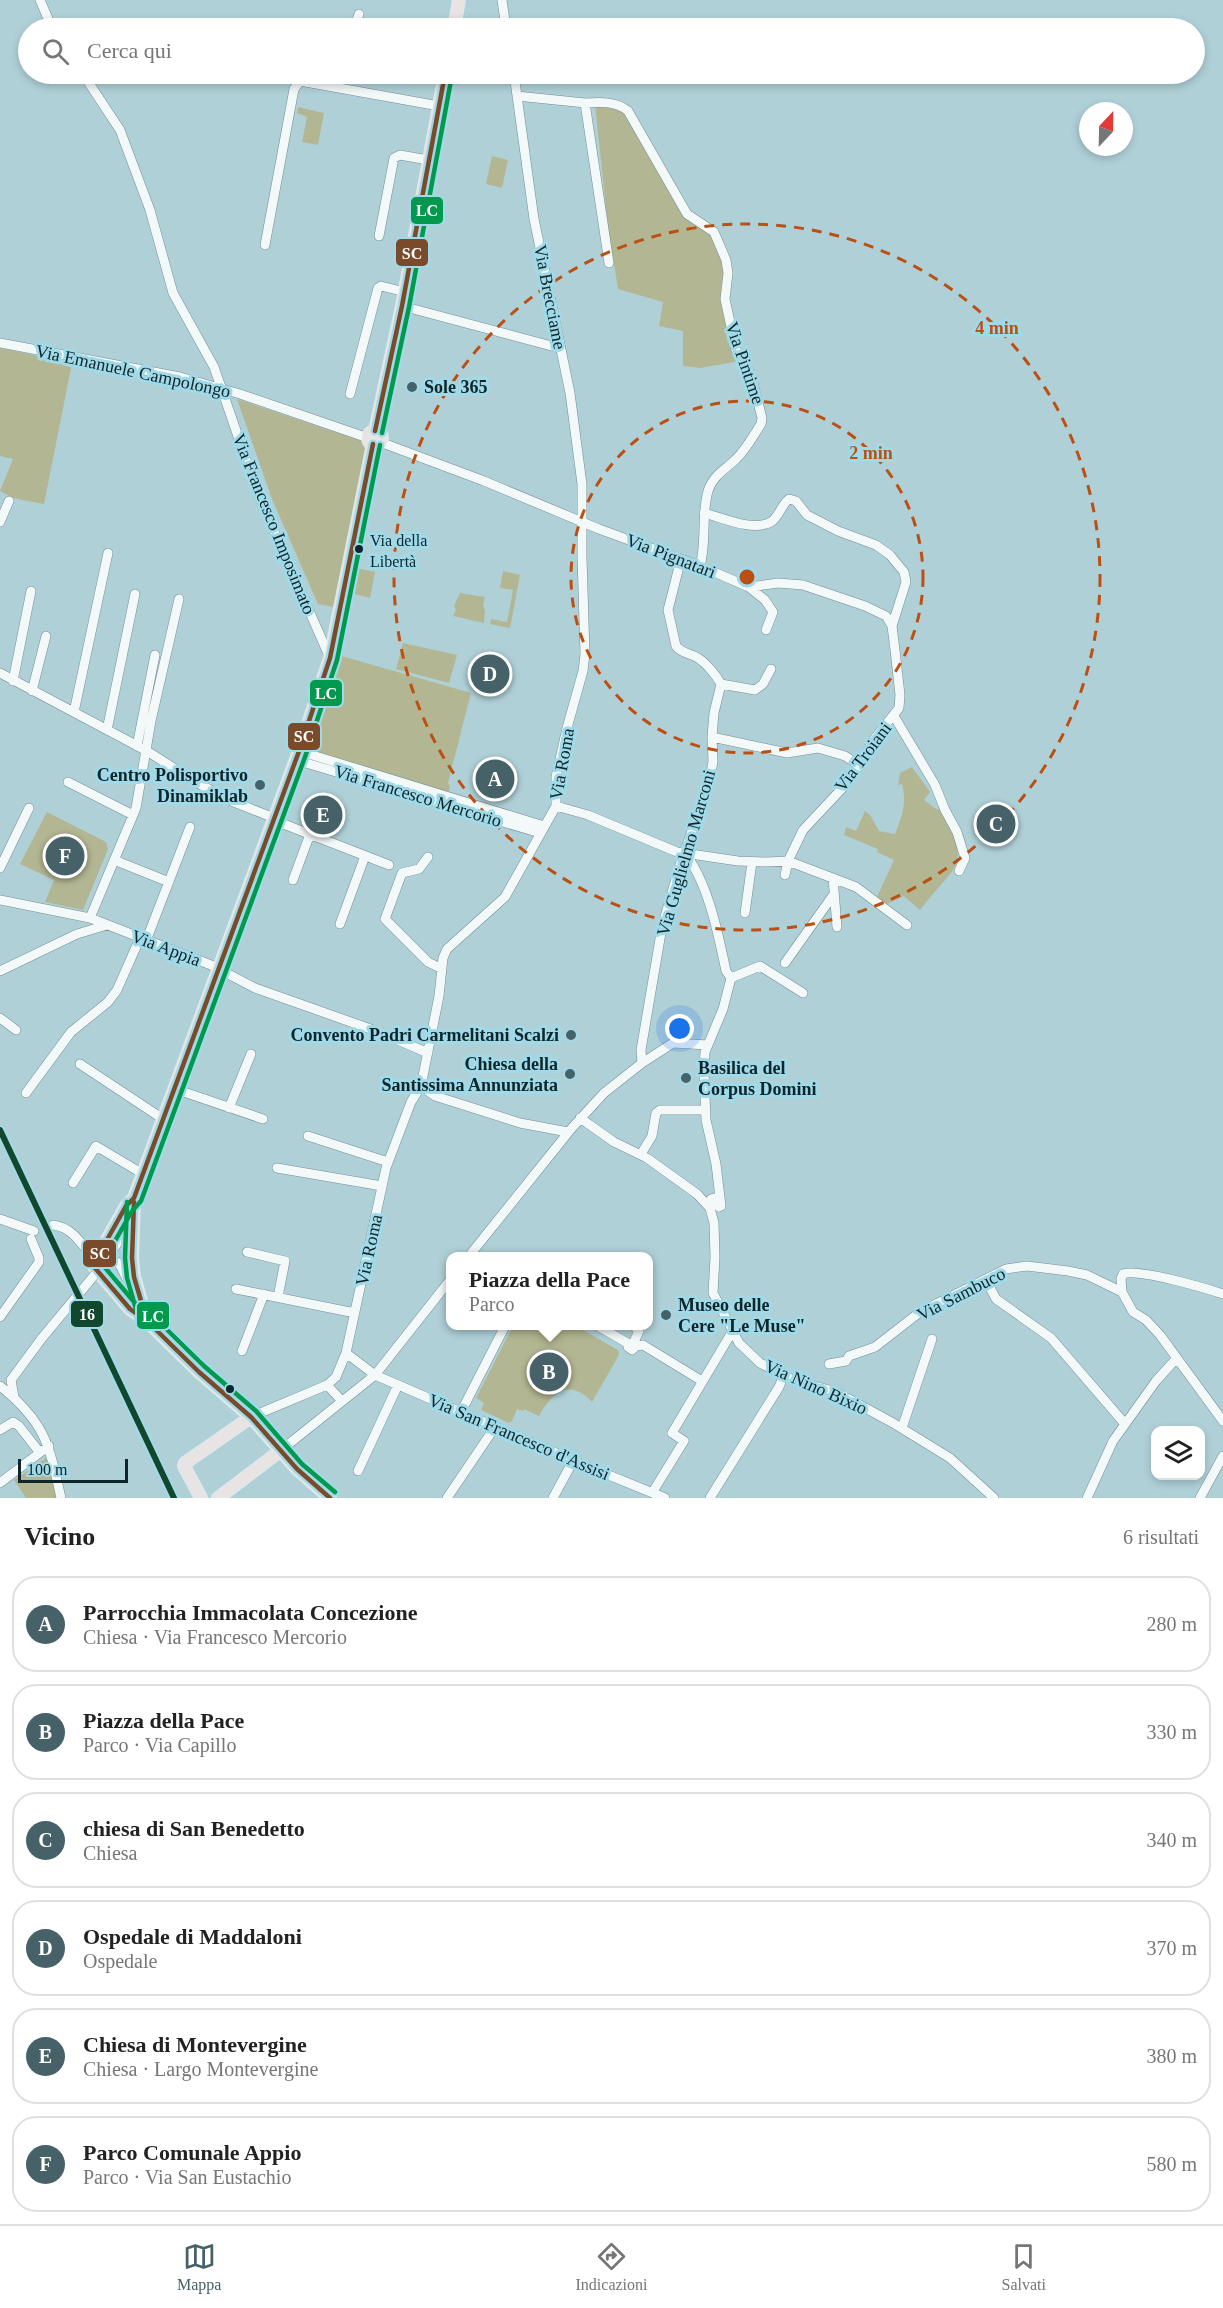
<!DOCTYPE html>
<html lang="it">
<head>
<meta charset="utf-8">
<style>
  body { margin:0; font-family:Georgia,serif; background:#f6f6f6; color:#222 }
  .controls { position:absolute; right:18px; bottom:18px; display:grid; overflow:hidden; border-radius:12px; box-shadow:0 3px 9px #0003 }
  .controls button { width:54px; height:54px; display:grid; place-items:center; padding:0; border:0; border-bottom:2px solid #e0e0e0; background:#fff; color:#222; font:30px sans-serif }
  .compass { position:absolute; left:1079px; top:102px; width:54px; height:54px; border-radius:50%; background:#fff; box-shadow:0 3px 9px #0003; rotate:22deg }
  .scale { position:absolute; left:18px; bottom:15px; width:110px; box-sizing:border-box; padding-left:6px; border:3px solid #0e252b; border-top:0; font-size:16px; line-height:21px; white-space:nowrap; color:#0e252b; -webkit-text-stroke:4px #a0dae8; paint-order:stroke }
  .you { position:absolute; left:680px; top:1029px; width:21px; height:21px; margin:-15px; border:4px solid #fff; border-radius:50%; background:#1a73e8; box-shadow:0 0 0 9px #1a73e833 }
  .badge { display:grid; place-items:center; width:39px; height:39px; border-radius:50%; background:#476168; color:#fff; font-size:20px; font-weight:700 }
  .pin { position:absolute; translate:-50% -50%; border:3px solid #fff; box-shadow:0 2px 6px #0006 }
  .popup { position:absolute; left:446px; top:1252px; width:207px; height:78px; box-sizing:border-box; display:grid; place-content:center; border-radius:12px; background:#fff; filter:drop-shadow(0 2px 4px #0005); font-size:20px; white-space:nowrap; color:#767676 }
  .popup b { font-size:22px; color:#222 }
  .popup::after { content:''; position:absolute; left:50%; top:100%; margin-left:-12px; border:12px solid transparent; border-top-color:#fff }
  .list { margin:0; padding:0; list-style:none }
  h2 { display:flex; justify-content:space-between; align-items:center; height:78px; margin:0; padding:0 24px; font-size:26px }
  h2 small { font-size:20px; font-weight:400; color:#767676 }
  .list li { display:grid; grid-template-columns:39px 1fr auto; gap:18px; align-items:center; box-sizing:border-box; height:96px; margin:0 12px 12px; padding:0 12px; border:2px solid #e0e0e0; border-radius:24px }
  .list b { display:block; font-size:22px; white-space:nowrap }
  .list p { margin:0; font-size:20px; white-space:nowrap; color:#767676 }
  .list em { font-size:20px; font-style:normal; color:#767676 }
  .icon { flex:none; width:33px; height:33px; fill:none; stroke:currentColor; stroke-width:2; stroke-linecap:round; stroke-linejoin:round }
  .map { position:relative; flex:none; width:1223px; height:1498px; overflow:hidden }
  .search { position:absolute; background:#fff; box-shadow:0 3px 9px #0003; left:18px; right:18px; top:18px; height:66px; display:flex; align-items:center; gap:15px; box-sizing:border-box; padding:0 21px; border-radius:33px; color:#767676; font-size:22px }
  .sheet { height:726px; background:#fff }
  nav { display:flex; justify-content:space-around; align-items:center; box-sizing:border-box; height:84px; border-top:2px solid #e0e0e0; background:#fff; font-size:16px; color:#767676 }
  nav a { display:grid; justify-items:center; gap:3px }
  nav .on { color:#476168 }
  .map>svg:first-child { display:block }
  .green { fill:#b3b692 }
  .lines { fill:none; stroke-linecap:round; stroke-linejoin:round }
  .minor-casing { stroke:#748d94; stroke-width:10 }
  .major-casing { stroke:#dbeaed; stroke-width:14 }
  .minor { stroke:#f3f8f9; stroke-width:9 }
  .major { stroke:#e7e4e3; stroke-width:12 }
  .minor-bridge-casing { stroke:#748d94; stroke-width:10; stroke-linecap:butt }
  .minor-bridge { stroke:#f3f8f9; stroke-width:9 }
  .bus-1-casing { stroke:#a0dae8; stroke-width:9 }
  .bus-2-casing { stroke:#a0dae8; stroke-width:9 }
  .bus-1 { stroke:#7a4b2a; stroke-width:4.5 }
  .bus-2 { stroke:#01994d; stroke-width:4.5 }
  .rail-1-casing { stroke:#a0dae8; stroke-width:10 }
  .rail-1 { stroke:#11472c; stroke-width:6 }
  .ring { fill:none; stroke:#bc4f12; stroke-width:3; stroke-dasharray:10 8 }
  .poi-dot { fill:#476168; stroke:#a0dae8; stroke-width:2 }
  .bus-dot { fill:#0e252b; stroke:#a0dae8; stroke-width:2 }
  .labels { text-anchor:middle; stroke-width:6; stroke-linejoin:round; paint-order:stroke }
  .bus-label { font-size:16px; fill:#0e252b; stroke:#a0dae8; text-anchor:start }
  .street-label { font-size:18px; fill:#0e252b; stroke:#a0dae8 }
  .poi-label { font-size:18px; font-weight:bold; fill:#0e252b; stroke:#a0dae8; text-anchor:start }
  .centre { fill:#bc4f12; stroke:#a0dae8; stroke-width:3 }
  .ring-label { font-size:18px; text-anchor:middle; font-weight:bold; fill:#bc4f12; stroke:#a0dae8; stroke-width:6; stroke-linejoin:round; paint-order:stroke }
  .line-badge { stroke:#a0dae8; stroke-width:2 }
  .badge-label { font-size:16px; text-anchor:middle; font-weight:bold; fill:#fff }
</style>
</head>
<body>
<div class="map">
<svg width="1223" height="1498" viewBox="0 0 1223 1498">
  <rect width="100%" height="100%" fill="#b0d0d8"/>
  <!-- green -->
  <path class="green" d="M595,105L618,110L629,116L666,186L711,232L725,269L723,305L740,361L700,368L683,366V331L659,326L663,302L618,289L608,226Z
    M298,107L324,113L318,145L302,142L307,117L297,113Z
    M492,156L508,160L502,188L486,184Z
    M0,348L72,363L44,504L13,498L0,491L13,459L0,456Z
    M237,399L368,443L334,607L318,604L272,499Z
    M356,568L375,572L370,598L350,593Z
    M503,571L520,575L510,628L490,624L491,619L507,622L513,590L500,588Z
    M460,593L485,597L483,606L485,610L484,623L453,616L456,610L454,606Z
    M403,643L457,655L449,683L396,669Z
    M338,655L471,693L448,783L450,787L448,793L319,755L309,737Z
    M912,767L930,792L924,800L936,809L942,810C972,869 956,863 920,910L904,896L887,904L877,897L894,860L877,852L878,849L844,835L846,827L856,831L865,811L870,815L879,831L895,834C902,817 907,803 902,784L898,785L900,773Z
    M47,812L106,842L108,849L83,910L45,902L54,880L20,864Z
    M513,1326H576L618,1350L619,1355L592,1402C570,1378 552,1392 539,1416L524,1409L523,1411L517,1409L512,1421L509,1423L481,1410L484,1403L476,1398Z
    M46,1458L52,1474L56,1498H26L14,1480Z"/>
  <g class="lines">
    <defs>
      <path id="minor" d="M40,0L52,28
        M502,0L506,28
        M354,28L359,14
        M83,74L120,130L150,210L173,293L214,367L259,497L330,658
        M332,85L337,74
        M517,96L585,103L609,263
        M585,103C600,102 616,101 628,111L687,214L714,232L726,260L728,273L725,299L736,350L751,375L762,418L761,424C753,436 746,450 736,459C725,470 713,475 708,491C701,516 707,541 700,566
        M379,236L394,158L400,155L428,160
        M265,245L294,89L300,81L439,106
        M402,306L559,348
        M0,343L180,377L240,394L368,438
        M350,394L378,288L381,286L405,292
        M380,442L484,481L599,529L700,566L749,587L778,583L803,585L865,606L886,616L892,626L895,650L900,695L899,708L875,738L850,780L803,830L788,861L785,875
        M704,513C723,518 753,532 771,522C779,517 781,505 789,499L796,501L807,515L838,531L876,545L890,555L904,572L906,582L892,626
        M0,522L9,501
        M749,587L765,600L773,612L766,630
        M0,673L147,751L194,781L229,800L274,818
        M13,681L31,591
        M721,684L755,690L763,684L771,669
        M32,691L46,636
        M74,712L108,553
        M894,716L935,785L945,810L957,832L965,858L959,871
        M107,730L135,594
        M712,737L787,753L818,748L845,756L859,765
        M137,746L155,655
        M299,751L544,826
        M296,760L540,833
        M68,782L133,815
        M556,806L588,815L677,852L738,861L767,862L788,861L856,887L907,925
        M272,825L281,823L389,865
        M684,852C708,882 718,933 726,971L731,978L723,1009L705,1052L704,1072L706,1120L716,1164L721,1206L719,1207L714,1198L711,1199L710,1208
        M428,857L419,869L402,873L385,919L428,962L442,969
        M114,860L169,882
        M0,868L29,808
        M833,878L837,927
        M293,880L310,834
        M0,900L90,918L211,965L255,988L379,1032L428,1053
        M745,913L752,862
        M90,918L136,808L151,721L179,599
        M340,924L365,856
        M146,941L190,827
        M785,963L834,894
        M0,971L77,934L107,925
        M731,978L760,966L803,993
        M0,1018L16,1030
        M642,1063L641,1050L662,927L680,865L710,779L713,761L712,737L714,713L721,684C716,675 706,663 698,658C690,653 682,654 676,646L668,610L681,559
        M80,1064L163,1119
        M421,1086L435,1096L520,1123L568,1132
        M175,1089L263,1119
        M26,1093L71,1032L108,1002L117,990L140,938
        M229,1108L251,1054
        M580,1118L614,1142L647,1158L697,1194L710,1208L714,1223L715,1257L713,1293L739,1343L760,1363L791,1379L836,1392L893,1423L950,1458L994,1498
        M308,1136L388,1162
        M641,1154L652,1136L656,1113L660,1110H706
        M277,1168L382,1186
        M73,1183L96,1146L143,1174
        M131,1209L121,1237L107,1260C110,1260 114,1260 117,1262C125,1268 135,1304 143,1316
        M0,1219L34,1231
        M53,1225C73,1227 83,1246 95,1261
        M247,1252L285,1261L278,1297
        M469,1256L571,1129L604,1093L642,1063L673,1043L708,1045
        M986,1280L996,1299L1051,1338L1125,1424
        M236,1289L355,1313
        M1122,1292L1121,1279L1123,1274C1137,1268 1205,1288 1223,1294
        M0,1317L39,1262V1258L31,1239
        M598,1326L629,1344
        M633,1344L639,1331L634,1326
        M634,1347L631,1344L628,1347L632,1350L636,1346L643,1345L702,1381
        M242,1351L264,1294
        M346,1353L386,1168L411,1102L421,1086L439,996L443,958L447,949L505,897L556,806V777L567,728L583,671L585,654L582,557V484L570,393L534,219L514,74
        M829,1364L846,1361L849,1356L875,1347L920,1312L1006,1269L1027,1266L1068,1271L1087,1275L1122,1292L1133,1312L1146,1320L1160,1335L1223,1421
        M0,1386C45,1422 49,1444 61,1498
        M14,1397L11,1380L42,1338
        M342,1401L327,1385L336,1377L346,1353L375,1375L579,1463L665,1498
        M461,1412L505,1326
        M251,1417L327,1385
        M902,1428L932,1339
        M0,1430L13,1422L19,1426L37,1449L42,1451L49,1446
        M280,1451L375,1375L450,1280
        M358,1471L398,1385
        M0,1483L42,1451
        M652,1493L684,1441L672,1433L732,1332
        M447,1498L495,1427
        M553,1498L573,1461
        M710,1498L779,1387L784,1375
        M1087,1498L1113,1441L1156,1381L1176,1359
        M1200,1498L1223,1456"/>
      <path id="major" d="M454,28L459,0
        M375,431L402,306L445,74
        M368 438a7 7 0 1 1 14 0a7 7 0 1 1-14 0Z
        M134,1198L132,1258L134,1277L147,1321
        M201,1498L184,1466L185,1463L251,1417
        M218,1498L280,1451
        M330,1498L297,1469L251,1417L199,1372L147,1321L130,1309L95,1268L94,1263L126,1206L134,1198L298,754L330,658L373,444"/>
    </defs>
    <!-- minor casing -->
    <use href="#minor" class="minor-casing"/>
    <!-- major casing -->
    <use href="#major" class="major-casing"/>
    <!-- minor -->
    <use href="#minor" class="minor"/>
    <!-- major -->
    <use href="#major" class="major"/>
    <defs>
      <path id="minor-bridge" d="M42,1338L107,1260"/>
    </defs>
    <!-- minor-bridge casing -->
    <use href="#minor-bridge" class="minor-bridge-casing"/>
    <!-- minor-bridge -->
    <use href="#minor-bridge" class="minor-bridge"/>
    <defs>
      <path id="bus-1" d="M375,431L402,306L445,74
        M134,1202L132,1258L134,1277L147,1321
        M330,1498L297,1469L251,1417L199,1372L147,1321L130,1309L95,1268L94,1263L126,1206L134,1198L298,754L330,658L373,444"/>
      <path id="bus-2" d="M382,433L409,307L452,75
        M127,1202L125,1258L127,1278L140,1323
        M335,1492L302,1464L256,1411L204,1366L152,1315L135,1303L102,1264L132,1211L141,1201L305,757L337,660L380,445"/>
    </defs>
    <!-- bus-1 casing -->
    <use href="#bus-1" class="bus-1-casing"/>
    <!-- bus-2 casing -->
    <use href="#bus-2" class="bus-2-casing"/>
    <!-- bus-1 -->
    <use href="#bus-1" class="bus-1"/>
    <!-- bus-2 -->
    <use href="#bus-2" class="bus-2"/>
    <defs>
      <path id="rail-1" d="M0,1130L174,1498"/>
    </defs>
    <!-- rail-1 casing -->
    <use href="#rail-1" class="rail-1-casing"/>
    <!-- rail-1 -->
    <use href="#rail-1" class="rail-1"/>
  </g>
  <!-- distance rings -->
  <g class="ring">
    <circle cx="747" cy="577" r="176"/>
    <circle cx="747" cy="577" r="353"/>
  </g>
  <!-- markers -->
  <g class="poi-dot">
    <circle cx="412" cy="387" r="6"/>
    <circle cx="260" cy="785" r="6"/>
    <circle cx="571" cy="1035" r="6"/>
    <circle cx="570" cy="1074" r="6"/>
    <circle cx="686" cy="1078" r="6"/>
    <circle cx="666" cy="1315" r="6"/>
  </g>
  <g class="bus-dot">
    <circle cx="359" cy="549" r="5"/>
    <circle cx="230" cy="1389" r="5"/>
  </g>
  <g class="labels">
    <!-- bus labels -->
    <g class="bus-label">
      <text x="370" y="546">Via della<tspan x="370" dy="21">Libertà</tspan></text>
    </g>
    <!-- street labels -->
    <g class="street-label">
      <text transform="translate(550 297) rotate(79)" y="6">Via Brecciame</text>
      <text transform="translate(745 363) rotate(71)" y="6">Via Pintime</text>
      <text transform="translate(133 371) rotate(12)" y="6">Via Emanuele Campolongo</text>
      <text transform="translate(274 524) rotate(68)" y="6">Via Francesco Imposimato</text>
      <text transform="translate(671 556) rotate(21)" y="6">Via Pignatari</text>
      <text transform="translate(863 757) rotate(-53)" y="6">Via Troiani</text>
      <text transform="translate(562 764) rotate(-80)" y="6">Via Roma</text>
      <text transform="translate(418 796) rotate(17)" y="6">Via Francesco Mercorio</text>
      <text transform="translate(686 853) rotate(-74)" y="6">Via Guglielmo Marconi</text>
      <text transform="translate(166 948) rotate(21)" y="6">Via Appia</text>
      <text transform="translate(369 1250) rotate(-78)" y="6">Via Roma</text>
      <text transform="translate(961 1294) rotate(-27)" y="6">Via Sambuco</text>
      <text transform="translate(816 1387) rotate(24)" y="6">Via Nino Bixio</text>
      <text transform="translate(519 1437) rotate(23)" y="6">Via San Francesco d'Assisi</text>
    </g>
    <!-- poi labels -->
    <g class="poi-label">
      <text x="424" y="393">Sole 365</text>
      <text x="248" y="781" text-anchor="end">Centro Polisportivo<tspan x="248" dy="21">Dinamiklab</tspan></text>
      <text x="559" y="1041" text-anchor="end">Convento Padri Carmelitani Scalzi</text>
      <text x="558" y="1070" text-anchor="end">Chiesa della<tspan x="558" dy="21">Santissima Annunziata</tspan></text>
      <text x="698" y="1074">Basilica del<tspan x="698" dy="21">Corpus Domini</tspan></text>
      <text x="678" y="1311">Museo delle<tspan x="678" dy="21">Cere "Le Muse"</tspan></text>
    </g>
  </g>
  <circle cx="747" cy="577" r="9" class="centre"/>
  <g class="ring-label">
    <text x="997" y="334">4 min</text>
    <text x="871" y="459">2 min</text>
  </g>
  <g class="line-badge">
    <rect x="410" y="196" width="34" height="29" rx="6" fill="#01994d"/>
    <rect x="395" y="238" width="34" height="29" rx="6" fill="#7a4b2a"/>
    <rect x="309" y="679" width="34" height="28" rx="6" fill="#01994d"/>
    <rect x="287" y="722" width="34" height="29" rx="6" fill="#7a4b2a"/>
    <rect x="82" y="1239" width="35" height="29" rx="6" fill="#7a4b2a"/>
    <rect x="70" y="1300" width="34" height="28" rx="6" fill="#11472c"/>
    <rect x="136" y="1301" width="34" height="29" rx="6" fill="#01994d"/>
  </g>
  <g class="badge-label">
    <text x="427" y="216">LC</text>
    <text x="412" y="259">SC</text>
    <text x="326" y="699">LC</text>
    <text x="304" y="742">SC</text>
    <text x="100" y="1259">SC</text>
    <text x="87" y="1320">16</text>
    <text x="153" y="1322">LC</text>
  </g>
</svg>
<div class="controls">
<button><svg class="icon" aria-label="layers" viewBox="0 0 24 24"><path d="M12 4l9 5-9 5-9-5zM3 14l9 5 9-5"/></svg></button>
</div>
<svg class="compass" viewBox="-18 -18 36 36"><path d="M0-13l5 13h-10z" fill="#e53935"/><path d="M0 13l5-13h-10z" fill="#767676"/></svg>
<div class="scale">100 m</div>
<div class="you"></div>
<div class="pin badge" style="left:495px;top:779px">A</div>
<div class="pin badge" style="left:549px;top:1372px">B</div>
<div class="popup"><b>Piazza della Pace</b>Parco</div>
<div class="pin badge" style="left:996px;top:824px">C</div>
<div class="pin badge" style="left:490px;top:674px">D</div>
<div class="pin badge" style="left:323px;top:815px">E</div>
<div class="pin badge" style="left:65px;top:856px">F</div>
<div class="search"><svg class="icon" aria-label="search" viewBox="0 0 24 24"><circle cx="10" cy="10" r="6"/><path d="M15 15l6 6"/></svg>Cerca qui</div>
</div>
<section class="sheet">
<h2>Vicino<small>6 risultati</small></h2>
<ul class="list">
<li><span class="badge">A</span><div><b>Parrocchia Immacolata Concezione</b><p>Chiesa · Via Francesco Mercorio</p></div><em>280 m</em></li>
<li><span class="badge">B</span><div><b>Piazza della Pace</b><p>Parco · Via Capillo</p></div><em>330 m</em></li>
<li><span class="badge">C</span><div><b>chiesa di San Benedetto</b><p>Chiesa</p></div><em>340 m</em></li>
<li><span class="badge">D</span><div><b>Ospedale di Maddaloni</b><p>Ospedale</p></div><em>370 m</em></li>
<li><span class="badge">E</span><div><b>Chiesa di Montevergine</b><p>Chiesa · Largo Montevergine</p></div><em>380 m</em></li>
<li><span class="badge">F</span><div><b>Parco Comunale Appio</b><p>Parco · Via San Eustachio</p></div><em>580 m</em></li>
</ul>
</section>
<nav>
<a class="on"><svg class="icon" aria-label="map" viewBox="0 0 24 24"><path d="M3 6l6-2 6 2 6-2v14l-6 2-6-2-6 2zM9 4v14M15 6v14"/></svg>Mappa</a>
<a><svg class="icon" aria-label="directions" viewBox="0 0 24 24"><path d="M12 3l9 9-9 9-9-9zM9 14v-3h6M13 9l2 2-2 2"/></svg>Indicazioni</a>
<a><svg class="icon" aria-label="saved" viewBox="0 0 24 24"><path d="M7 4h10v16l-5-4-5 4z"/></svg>Salvati</a>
</nav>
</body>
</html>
